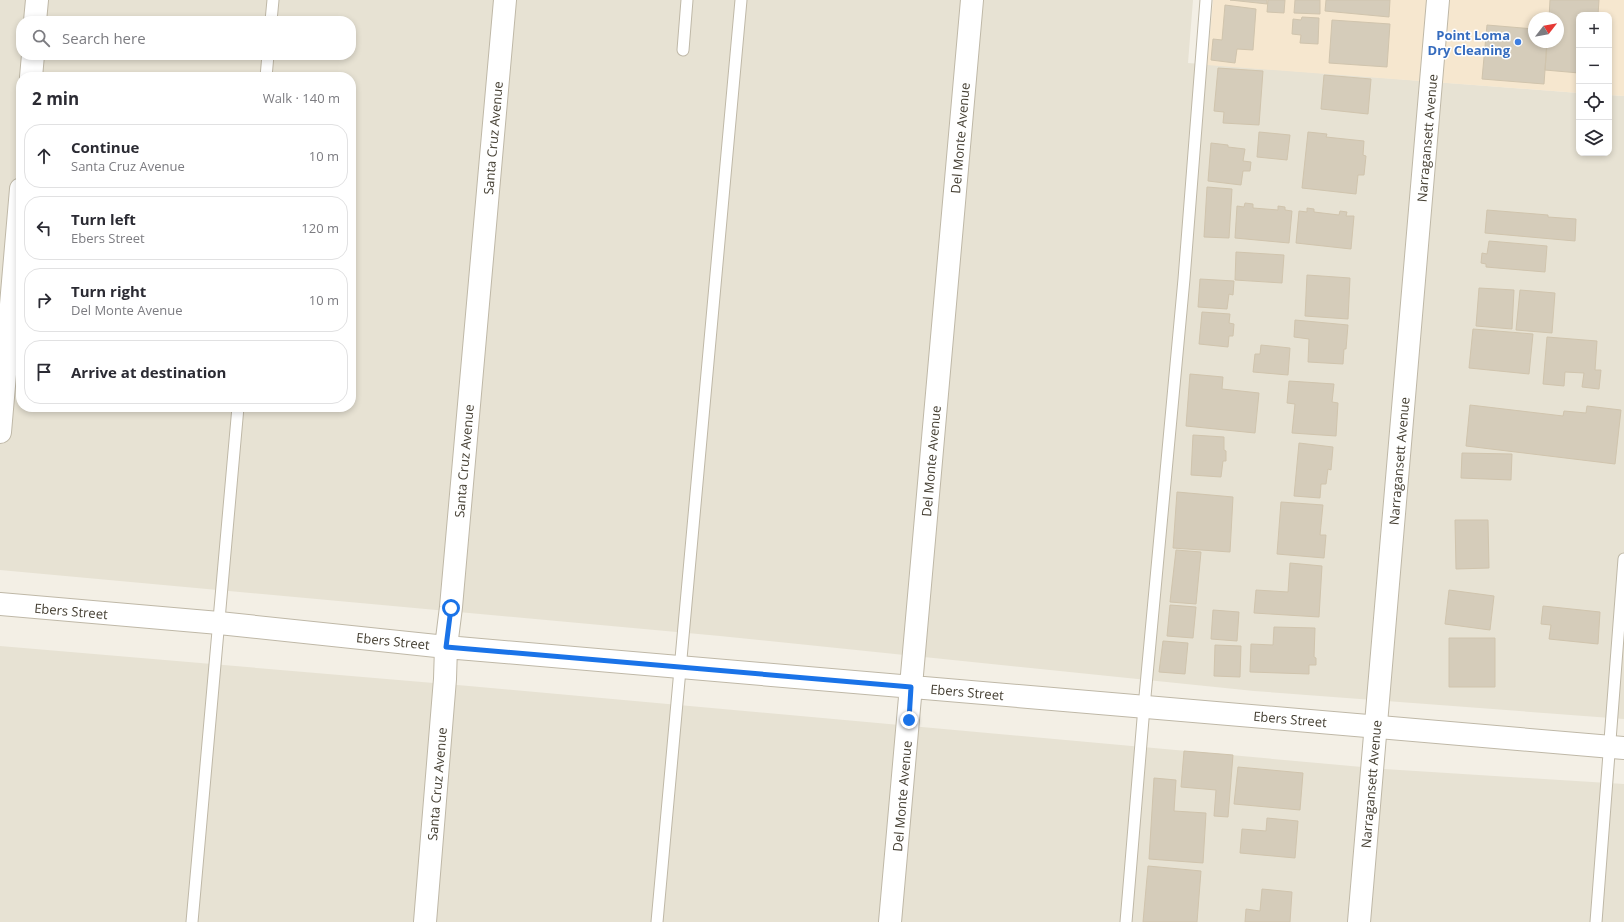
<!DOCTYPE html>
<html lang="en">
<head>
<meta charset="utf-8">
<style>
  body { margin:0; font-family:"Open Sans",sans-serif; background:#f2f2f3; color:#2b2b33 }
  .controls { position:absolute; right:12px; top:12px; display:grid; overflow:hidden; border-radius:8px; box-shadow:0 2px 6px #0003 }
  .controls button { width:36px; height:36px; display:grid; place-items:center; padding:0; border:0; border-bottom:1px solid #e1e1e2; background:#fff; color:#2b2b33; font:20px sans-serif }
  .compass { position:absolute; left:1528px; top:12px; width:36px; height:36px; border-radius:50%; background:#fff; box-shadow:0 2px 6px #0003; rotate:59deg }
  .stop { position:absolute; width:12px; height:12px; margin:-9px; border:3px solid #1a73e8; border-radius:50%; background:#fff }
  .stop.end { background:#1a73e8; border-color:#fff; box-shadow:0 1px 4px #0008 }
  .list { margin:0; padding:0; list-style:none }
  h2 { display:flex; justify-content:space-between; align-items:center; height:52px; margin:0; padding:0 16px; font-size:17px }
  h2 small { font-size:13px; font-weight:400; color:#7c7c81 }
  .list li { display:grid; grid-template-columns:26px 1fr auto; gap:12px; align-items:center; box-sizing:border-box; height:64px; margin:0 8px 8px; padding:0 8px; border:1px solid #e1e1e2; border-radius:16px }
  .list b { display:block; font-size:15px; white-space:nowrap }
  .list p { margin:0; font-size:13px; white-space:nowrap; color:#7c7c81 }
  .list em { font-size:13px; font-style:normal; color:#7c7c81 }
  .icon { flex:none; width:22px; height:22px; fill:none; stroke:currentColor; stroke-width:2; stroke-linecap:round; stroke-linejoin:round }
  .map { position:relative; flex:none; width:1624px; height:922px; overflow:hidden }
  .search { position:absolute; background:#fff; box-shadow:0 2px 6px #0003; left:16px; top:16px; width:340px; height:44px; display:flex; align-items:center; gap:10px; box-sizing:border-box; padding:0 14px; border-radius:16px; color:#7c7c81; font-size:15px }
  .panel { position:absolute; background:#fff; box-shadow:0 2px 6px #0003; left:16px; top:72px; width:340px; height:340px; border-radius:16px }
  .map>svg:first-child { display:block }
  .residential { fill:#e7e2d3; fill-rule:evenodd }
  .commercial { fill:#f6e7cf; fill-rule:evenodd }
  .building { fill:#d5ccba; stroke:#d0c4ad }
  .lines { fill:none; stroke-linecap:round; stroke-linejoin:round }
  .service-casing { stroke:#bfb8a7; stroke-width:13 }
  .minor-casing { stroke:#bfb8a7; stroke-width:24 }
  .tertiary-casing { stroke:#bfb8a7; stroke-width:24 }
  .service { stroke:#fff; stroke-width:11 }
  .minor { stroke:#fff; stroke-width:22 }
  .tertiary { stroke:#fff; stroke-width:22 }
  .route { stroke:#1a73e8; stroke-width:5 }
  .shop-dot { fill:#3f7fe0; stroke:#fff; stroke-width:1.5 }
  .labels { text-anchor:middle; stroke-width:3; stroke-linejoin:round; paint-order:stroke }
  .shop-label { font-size:13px; font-weight:bold; fill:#366cbe; stroke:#fff; text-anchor:end }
  .street-label { font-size:13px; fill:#464034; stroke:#fff }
</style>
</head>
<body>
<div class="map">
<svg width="1624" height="922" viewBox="0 0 1624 922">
  <rect width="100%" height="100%" fill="#f3efe5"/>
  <!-- residential -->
  <path class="residential" d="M0,0H1193L1188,63L1579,93V153H1609V95L1624,96V719L1254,691L720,636L0,570ZM21,21H351V55H21ZM21,77H351V407H21Z
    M0,646L469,686L1384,769L1624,784V922H0Z"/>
  <!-- commercial -->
  <path class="commercial" d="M1213,0H1624V96L1609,95V15H1579V93L1207,65ZM1534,18H1558V42H1534Z"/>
  <!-- building -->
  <path class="building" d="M1230,0H1267V4Z
    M1268,0H1285L1284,13L1267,12Z
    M1295,0H1320V14L1294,13Z
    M1326,0H1390L1389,17L1325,11Z
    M1550,0H1599L1598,15H1579V73L1545,70L1547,42H1558V18H1549Z
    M1225,5L1256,9L1253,50L1237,49L1235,63L1211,60L1213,39L1222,40Z
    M1302,17L1319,18L1318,44L1300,43L1301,35L1292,34L1293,19L1301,20Z
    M1332,20L1390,24L1387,67L1329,63Z
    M1487,25L1534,29V42H1547L1544,84L1482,79Z
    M1218,68L1263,71L1259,125L1223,123L1224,112L1214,111Z
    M1324,75L1371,79L1368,114L1321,109Z
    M1259,132L1290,135L1287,160L1257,157Z
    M1308,132L1327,134L1326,137L1364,141L1363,155L1366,156L1364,175H1358L1356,194L1302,188Z
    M1211,143L1228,145V147L1245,149L1243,161L1251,162L1250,171H1243L1241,185L1208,181Z
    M1207,187L1232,189L1229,238L1204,237Z
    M1245,203L1253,204V208L1278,210V206L1285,207V210L1292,211L1289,243L1235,238L1237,206L1244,207Z
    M1307,208L1314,209V212L1339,215L1340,211L1347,212L1346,216H1354L1351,249L1296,243L1299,211L1307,212Z
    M1487,210L1548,215V217L1576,219L1575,241L1485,233Z
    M1489,241L1547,246L1545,272L1486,267V264L1481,263L1482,253L1487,254Z
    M1236,252L1284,255L1282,283L1235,280Z
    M1307,275L1350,278L1348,319L1305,316Z
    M1200,279L1234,281L1233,295L1229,294L1227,309L1198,307Z
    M1479,288L1514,290L1512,329L1476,326Z
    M1520,290L1555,293L1552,333L1516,330Z
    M1202,312L1230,314L1229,323L1234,324L1233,336H1229L1228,347L1199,344Z
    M1295,320L1348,325L1346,349H1344L1343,364L1308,362L1309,339L1294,337Z
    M1473,329L1533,334L1529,374L1469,368Z
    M1547,337L1597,341L1595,370H1601L1599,389L1582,387L1584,373L1565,372L1564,386L1543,384Z
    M1261,345L1290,348L1288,375L1253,372L1255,354H1260Z
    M1190,374L1223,377L1222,389L1259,393L1255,433L1186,426Z
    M1289,381L1334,384L1332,402L1338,403L1336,436L1292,433L1295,404L1287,403Z
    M1470,405L1563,416L1564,411L1586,413L1587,406L1621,410L1615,464L1466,446Z
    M1193,435L1224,437V450L1226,451V461H1223L1221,477L1191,475Z
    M1299,443L1333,447L1331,470L1328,469L1326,484H1321L1320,498L1294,496Z
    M1462,453L1512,454L1511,480L1461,478Z
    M1177,492L1233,497L1230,552L1173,548Z
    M1281,502L1323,505L1320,535H1326L1324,558L1277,554Z
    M1455,520H1488L1489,568L1456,569Z
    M1176,550L1201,552L1196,604L1170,602Z
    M1290,563L1322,566L1319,617L1254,613L1256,590L1288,592Z
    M1449,590L1494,596L1490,630L1445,624Z
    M1170,605L1196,607L1193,638L1167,636Z
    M1543,606L1600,612L1598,644L1549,639L1551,625L1541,624Z
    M1213,610L1239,612L1237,641L1211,639Z
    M1274,627L1315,628L1314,657L1316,658V665H1309V674L1250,672L1251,644L1273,645Z
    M1449,638H1495V687H1449Z
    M1163,641L1188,643L1185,674L1159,672Z
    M1215,645L1241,646L1240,677L1214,676Z
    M1184,751L1233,755L1228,817L1214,816L1216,790L1181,787Z
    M1238,767L1303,773L1300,810L1234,804Z
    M1154,778L1176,780L1174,811L1206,813L1203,863L1149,859Z
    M1267,818L1298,821L1295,858L1240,853L1242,829L1266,831Z
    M1148,866L1201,871L1197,922H1143Z
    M1262,889L1292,892L1290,922H1245L1246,909L1260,911Z"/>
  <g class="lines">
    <defs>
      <path id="service" d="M271,21L273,0
        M683,50L687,0
        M266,77L268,55
        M192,922L238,407
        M657,922L741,0
        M1126,922L1144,707L1184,279L1206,0
        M1596,922L1624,559"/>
      <path id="minor" d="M35,21L37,0
        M31,77L33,55
        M0,432L21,189
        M0,604L219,623L446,647L1624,748
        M425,922L445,679L446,647L451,607L505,0
        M890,922L972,0"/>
      <path id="tertiary" d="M1359,922L1438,0"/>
    </defs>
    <!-- service casing -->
    <use href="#service" class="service-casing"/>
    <!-- minor casing -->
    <use href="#minor" class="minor-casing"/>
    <!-- tertiary casing -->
    <use href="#tertiary" class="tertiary-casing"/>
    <!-- service -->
    <use href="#service" class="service"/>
    <!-- minor -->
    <use href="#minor" class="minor"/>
    <!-- tertiary -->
    <use href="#tertiary" class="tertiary"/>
  </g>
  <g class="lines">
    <!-- route -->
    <path class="route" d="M451,608L446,647L911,687L909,720"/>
  </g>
  <!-- markers -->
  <circle class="shop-dot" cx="1518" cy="42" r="4"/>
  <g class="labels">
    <!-- shop labels -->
    <g class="shop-label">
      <text x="1510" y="40">Point Loma<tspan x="1510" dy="15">Dry Cleaning</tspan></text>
    </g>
    <!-- street labels -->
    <g class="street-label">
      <text transform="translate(493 138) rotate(-85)" y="5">Santa Cruz Avenue</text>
      <text transform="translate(960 138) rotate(-85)" y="5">Del Monte Avenue</text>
      <text transform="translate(1427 138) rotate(-85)" y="5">Narragansett Avenue</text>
      <text transform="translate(464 461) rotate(-85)" y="5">Santa Cruz Avenue</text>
      <text transform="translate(931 461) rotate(-85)" y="5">Del Monte Avenue</text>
      <text transform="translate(1399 461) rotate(-85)" y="5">Narragansett Avenue</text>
      <text transform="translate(71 611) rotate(5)" y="5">Ebers Street</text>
      <text transform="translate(393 641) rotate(6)" y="5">Ebers Street</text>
      <text transform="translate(967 692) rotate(5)" y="5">Ebers Street</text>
      <text transform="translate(1290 719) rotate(5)" y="5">Ebers Street</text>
      <text transform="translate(437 784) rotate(-85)" y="5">Santa Cruz Avenue</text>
      <text transform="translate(1371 784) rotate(-85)" y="5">Narragansett Avenue</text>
      <text transform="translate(902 796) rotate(-85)" y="5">Del Monte Avenue</text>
    </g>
  </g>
</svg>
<div class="controls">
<button>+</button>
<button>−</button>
<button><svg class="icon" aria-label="locate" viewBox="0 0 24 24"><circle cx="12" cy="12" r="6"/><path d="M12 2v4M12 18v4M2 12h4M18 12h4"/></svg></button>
<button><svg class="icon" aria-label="layers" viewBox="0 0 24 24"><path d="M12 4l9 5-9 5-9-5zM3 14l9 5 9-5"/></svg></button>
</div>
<svg class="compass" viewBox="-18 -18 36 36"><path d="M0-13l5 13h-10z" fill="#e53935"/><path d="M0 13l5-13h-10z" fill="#7c7c81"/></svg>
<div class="stop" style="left:451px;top:608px"></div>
<div class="stop end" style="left:909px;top:720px"></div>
<div class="search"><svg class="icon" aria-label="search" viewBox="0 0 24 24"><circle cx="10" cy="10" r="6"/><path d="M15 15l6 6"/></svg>Search here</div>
<section class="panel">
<h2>2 min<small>Walk · 140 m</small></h2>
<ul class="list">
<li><svg class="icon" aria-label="ahead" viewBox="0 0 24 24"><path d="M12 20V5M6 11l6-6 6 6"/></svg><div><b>Continue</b><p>Santa Cruz Avenue</p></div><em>10 m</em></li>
<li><svg class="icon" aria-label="left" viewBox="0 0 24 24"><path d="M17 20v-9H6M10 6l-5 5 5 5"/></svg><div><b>Turn left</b><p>Ebers Street</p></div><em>120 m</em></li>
<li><svg class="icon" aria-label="right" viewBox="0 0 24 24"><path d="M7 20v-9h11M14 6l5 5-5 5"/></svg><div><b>Turn right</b><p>Del Monte Avenue</p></div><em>10 m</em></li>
<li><svg class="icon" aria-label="arrive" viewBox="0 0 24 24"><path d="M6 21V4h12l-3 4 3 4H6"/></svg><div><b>Arrive at destination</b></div></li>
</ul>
</section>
</div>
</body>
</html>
